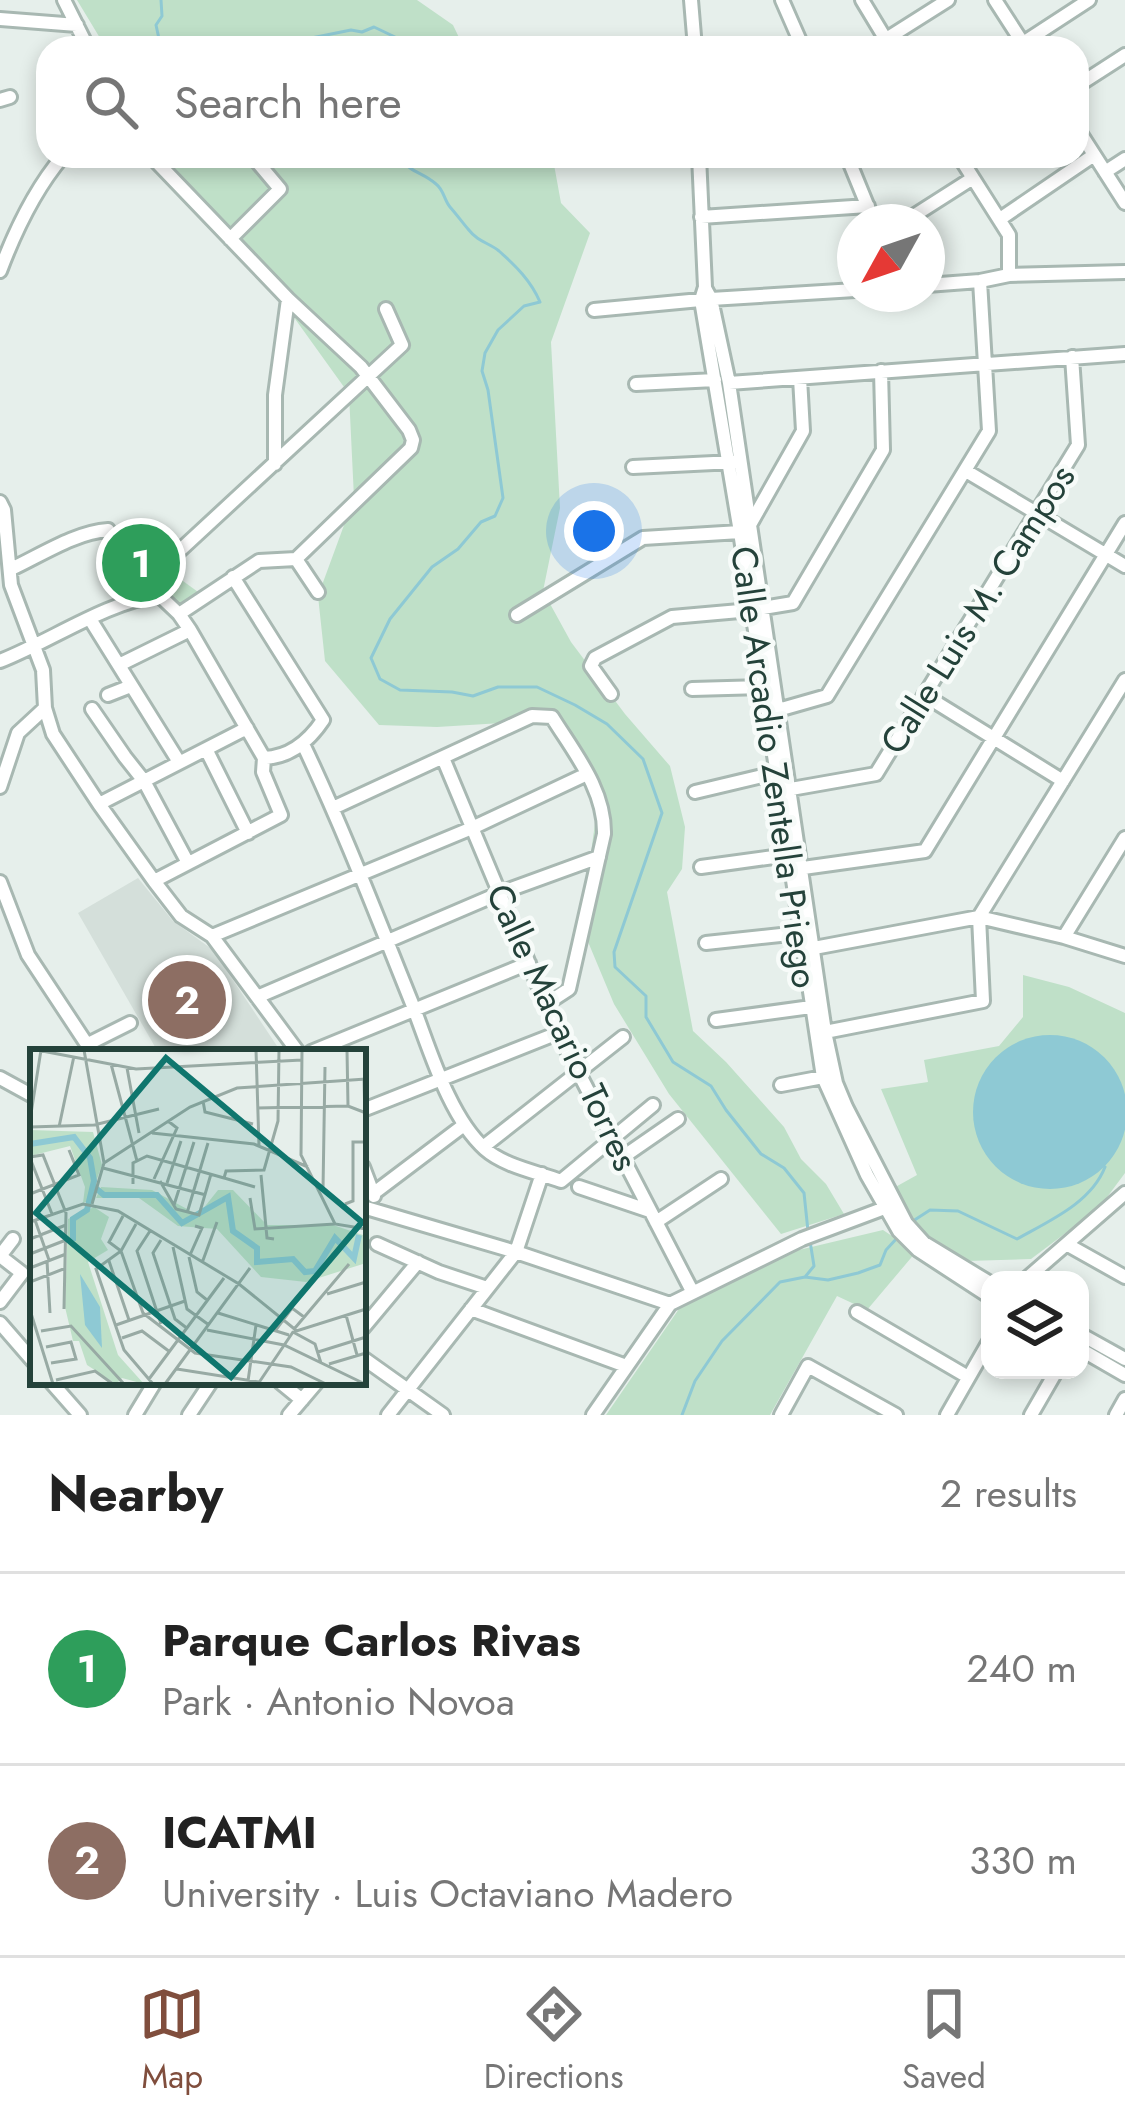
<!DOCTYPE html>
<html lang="en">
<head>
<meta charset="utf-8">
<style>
  body { margin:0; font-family:Jost,sans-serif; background:#f6f6f6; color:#222 }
  .controls { position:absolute; right:36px; bottom:36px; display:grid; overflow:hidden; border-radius:24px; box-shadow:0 6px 18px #0003 }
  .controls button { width:108px; height:108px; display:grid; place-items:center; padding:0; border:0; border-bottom:3px solid #e0e0e0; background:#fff; color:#222; font:60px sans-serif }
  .compass { position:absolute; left:837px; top:204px; width:108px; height:108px; border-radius:50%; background:#fff; box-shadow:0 6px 18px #0003; rotate:230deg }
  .you { position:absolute; left:594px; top:531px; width:42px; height:42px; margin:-30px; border:9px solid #fff; border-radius:50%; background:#1a73e8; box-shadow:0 0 0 18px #1a73e833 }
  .badge { display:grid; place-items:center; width:78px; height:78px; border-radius:50%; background:#804e3d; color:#fff; font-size:39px; font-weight:700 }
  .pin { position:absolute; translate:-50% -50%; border:6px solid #fff; box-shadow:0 3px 12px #0006 }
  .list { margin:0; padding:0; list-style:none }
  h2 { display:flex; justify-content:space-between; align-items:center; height:156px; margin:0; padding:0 48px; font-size:51px }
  h2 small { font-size:39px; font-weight:400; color:#767676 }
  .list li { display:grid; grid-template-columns:78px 1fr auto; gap:36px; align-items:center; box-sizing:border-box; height:192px; padding:0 48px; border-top:3px solid #e0e0e0 }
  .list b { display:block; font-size:45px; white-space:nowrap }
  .list p { margin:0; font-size:39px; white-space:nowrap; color:#767676 }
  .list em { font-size:39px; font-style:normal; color:#767676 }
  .icon { flex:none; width:66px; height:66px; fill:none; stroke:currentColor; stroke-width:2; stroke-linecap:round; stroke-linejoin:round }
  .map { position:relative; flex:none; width:1125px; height:1415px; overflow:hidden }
  .search { position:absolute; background:#fff; box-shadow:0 6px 18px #0003; left:36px; right:36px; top:36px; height:132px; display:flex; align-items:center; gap:30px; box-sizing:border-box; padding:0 42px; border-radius:36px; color:#767676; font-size:45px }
  .sheet { height:540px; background:#fff }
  nav { display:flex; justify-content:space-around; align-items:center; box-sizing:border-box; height:168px; border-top:3px solid #e0e0e0; background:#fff; font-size:33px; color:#767676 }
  nav a { display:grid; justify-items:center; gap:6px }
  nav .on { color:#804e3d }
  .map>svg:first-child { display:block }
  .built { fill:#d4dfda }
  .green { fill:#bfe0c8 }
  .water { fill:#8ec9d4 }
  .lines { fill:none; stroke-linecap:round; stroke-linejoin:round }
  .stream { stroke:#8ec9d4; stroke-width:3 }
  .minor-casing { stroke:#a8b8b2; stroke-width:18 }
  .minor { stroke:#fff; stroke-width:12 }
  .labels { text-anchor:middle; stroke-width:9; stroke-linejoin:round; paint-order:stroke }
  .street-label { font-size:36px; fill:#24423a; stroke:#f7fbf9 }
  .inset-river { fill:none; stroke:#8ec9d4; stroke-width:6 }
  .inset-road { fill:none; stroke:#98aaa4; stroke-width:3 }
  .view { fill:#0f766e; fill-opacity:0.15; stroke:#0f766e; stroke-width:6 }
  .inset-edge { fill:none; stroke:#24423a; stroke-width:6 }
</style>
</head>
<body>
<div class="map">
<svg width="1125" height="1415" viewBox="0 0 1125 1415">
  <rect width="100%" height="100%" fill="#e6efeb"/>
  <!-- built -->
  <path class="built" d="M138,878L173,921L213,950L281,1052H158L78,913Z"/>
  <!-- green -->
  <path class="green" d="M77,0H417L453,25L464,48H106Z
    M156,156H551L553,159L561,203L590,233L551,342L560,508L543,591L571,642L625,714L670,766L685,827L682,869L667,892L693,1031L726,1062L784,1127L801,1159L826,1184L844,1214L781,1234L669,1094L614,1004L581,925L597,809L550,720L437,727L379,725L325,661L318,596L354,498L349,394L252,259Z
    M114,531L205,597L180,613L162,594L138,596Z
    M1023,975L1069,987L1125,1013V1173L1099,1208L1031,1259L966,1261L923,1235L900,1209L890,1190L917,1175L881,1089L928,1082L924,1060L999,1046L1023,1017Z
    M883,1230L916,1252L867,1310L837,1296L770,1415H606L681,1306L782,1254Z"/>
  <!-- water -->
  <path class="water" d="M973 1112a77 77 0 1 1 154 0a77 77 0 1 1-154 0Z"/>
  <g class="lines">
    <!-- stream -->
    <path class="stream" d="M161,0L162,16L156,25L161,48
      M262,48L351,30L362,32L374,27L395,37L405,48
      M399,156C411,174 421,171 436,184C444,190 444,200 450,207C457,215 462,222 468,229C479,243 488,242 499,251C516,266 531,281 540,302L524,306L498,330L485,353L482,371L488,390L503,498L495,516L481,522L458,549L432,567L390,619L371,658L380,679L400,690L452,692L473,696L498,687H537L575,705L607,724L643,759L662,813L614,952L615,967L646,996V1017L673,1062L711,1086L726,1110L761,1154L784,1168L804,1193L808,1231
      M913,1221L930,1210L958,1211L1017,1239C1049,1221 1091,1203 1105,1167
      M805,1277L814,1266L810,1241
      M682,1415L695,1381L722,1341L780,1282L805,1277L828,1280L858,1273L880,1265L886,1250L898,1237"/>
    <defs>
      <path id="minor" d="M64,0L88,48
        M691,0L695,48
        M782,0L803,48
        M862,0L891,48
        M995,0L1026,48
        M0,19L77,25
        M1023,43L1089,0
        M872,48L948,0
        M1077,86L1125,55
        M0,100L10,97
        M1077,128L1125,203
        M151,156L288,299L361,367L409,430L413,440L411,448L296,559
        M699,156L705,287L701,300L740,532L823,1077L867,1175L899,1231L918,1250L990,1297
        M847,156L874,222
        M959,156L1009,235V275
        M1105,172L1125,159
        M701,217L868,206
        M1000,219L1094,155
        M904,222L973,178
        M230,239L280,189L254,158
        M0,271C15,231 35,189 63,156
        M927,285L980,281L1009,275L1125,272
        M705,288L711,299L729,383L825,1032L836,1083L846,1107L906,1223L924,1243L990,1283
        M594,310L711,299L855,290
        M729,383L1125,354
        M636,384L715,380
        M275,464V395L288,299
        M633,467L734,462
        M966,471L1125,566
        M0,502L4,510L11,585L43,670L45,708L53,734L99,804L154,881L181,916L212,936L298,1052
        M751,523L803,431L800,378
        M11,569C41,555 76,532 108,530L138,597
        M233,577L323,720C309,741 290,757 264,758
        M159,595L176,554L402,345L386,309
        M763,608L793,603L883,450L881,371
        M179,614L259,561L296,559L318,592
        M517,615L643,538L740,532
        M90,619L179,762
        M0,661C51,641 106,602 159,595L179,614L190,630L264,758L263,772L281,815L154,881
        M119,665L190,630
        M692,689L763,687
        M611,694L591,666L595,658L672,617L751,610
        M108,695L131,686
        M924,695L1063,781
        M92,709L125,757L144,781L188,863
        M778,710L827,696L989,431L980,281
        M303,744C343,828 376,914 411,1001C429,1046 448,1116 485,1149C504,1166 537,1172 561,1181L653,1105
        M206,749L248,833
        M443,758L558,1033L692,1291
        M0,787L18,733L45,708
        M791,789L876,774L1078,445L1072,357
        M695,792L775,773
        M99,804L247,728
        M333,808L532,716L552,717C575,754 605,790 604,834L569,989L546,1004
        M701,867L788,855
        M796,869L925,851L1125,523
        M0,882L28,955L92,1052
        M979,917L1125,680
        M212,936L472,828L587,774
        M1064,937L1125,838
        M706,943L799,933
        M814,948L979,917L1064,937L1125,956
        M257,997L500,893L599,857
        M716,1020L811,1007
        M825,1032L983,1001L979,917
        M88,1044L130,1023
        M311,1052L529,963
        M0,1078L33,1096
        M781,1085L823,1077
        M363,1110L558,1033
        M483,1147L623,1037
        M623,1157L678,1119
        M363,1167L374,1196
        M579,1187L650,1211
        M374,1193L464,1125
        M363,1207L516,1252L670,1304
        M656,1222L721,1179
        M377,1244L439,1272L487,1288
        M1068,1245L1125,1277
        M1025,1280L1125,1193
        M0,1302L22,1273L0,1256L13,1239
        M471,1309L626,1366
        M857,1312L968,1377
        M0,1323L33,1361
        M363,1328L418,1262
        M1080,1334L1125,1359
        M1080,1349L1125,1375
        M363,1358L443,1415
        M51,1382L80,1415
        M280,1382L302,1400
        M135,1415L155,1382
        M189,1415L211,1382
        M289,1415L317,1382
        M388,1415L516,1252L542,1174
        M593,1415L670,1304L802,1239L890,1206
        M781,1415L808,1366L896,1415
        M947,1415L990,1340
        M1031,1415L1057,1370
        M1116,1415L1125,1399"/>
    </defs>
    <!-- minor casing -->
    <use href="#minor" class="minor-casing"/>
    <!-- minor -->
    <use href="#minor" class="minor"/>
  </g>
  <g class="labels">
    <!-- street labels -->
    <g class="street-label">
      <text transform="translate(977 609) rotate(-58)" y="13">Calle Luis M. Campos</text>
      <text transform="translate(775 767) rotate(82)" y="13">Calle Arcadio Zentella Priego</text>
      <text transform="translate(563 1027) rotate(65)" y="13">Calle Macario Torres</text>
    </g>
  </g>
  <!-- overview -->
  <g transform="translate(30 1049)">
    <rect width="336" height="336" fill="#e6efeb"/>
    <path d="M0,81L63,83L72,116L59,152L53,154L55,138L40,97L0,107ZM71,138L122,141L168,166L188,141H203L237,176H303L336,187V214L276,233L231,228L187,180L148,177L109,149H66ZM64,158L79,168L71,190L78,201L58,213L88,306L114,335L92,329L86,335L57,316L49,292H43L35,258L38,170Z" fill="#bfe0c8"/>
    <path d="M50,225L70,258L72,299L55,276Z" fill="#8ec9d4"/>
    <path class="inset-river" d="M0,95L44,88L60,109L64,132L57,161L43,170V192M62,136L74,146H127L152,174L198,148L203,182L227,199V213L263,210L275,223L285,222L305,189L324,209L329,186"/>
    <path class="inset-road" d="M7,1L106,20L272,11M54,1L74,114L62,155M226,1L229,97M272,1L271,106L305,175L336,180M317,1L318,57M81,15L107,112M97,19L109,84M334,30L335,71M173,52L175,63L223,75M227,59L318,57L336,64M0,71L11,1M0,78L64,76L129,60M29,78L44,7M122,84L224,95L278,118M0,108L13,106L36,164L34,260M0,109L22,165M74,114L160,58L207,39L336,30M73,119L176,146M231,126L237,189L244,190M124,130L147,79L138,72M130,132L146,160L169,166L181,125M137,134L151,92M103,135V114L117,107L194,129M225,138L194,129L196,122L234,121L248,72L249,1M293,140L295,18M0,145L49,126L39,101M220,149L225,180L305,175M315,155L323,152V93H336M144,156L164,93M157,164L178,94M5,171L19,211M0,173L53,155L88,162L209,235L267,282M106,175L91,202L66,220L94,301L123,335M120,182L107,202L131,275M0,190L36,176M131,191L123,204L145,270L158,280M143,198L157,260L179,276M91,202L113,264L165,304L261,318L296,335M91,202L79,193L93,167M0,205L36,191M160,206L172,179L165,177M159,208L167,243L177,251M17,212L20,264M79,212L99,271M172,214L187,173M0,219L36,205M0,233L36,219M297,245L336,233M0,261L23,335M188,264L259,286M316,266L327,306M86,276L155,252M265,279L319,215M177,281L254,296L335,335M11,282L41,277L94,335M245,282L262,259L274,268M263,283L285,295L291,314M92,289L112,282L140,303M16,298L41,293L46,310L21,314M288,303L336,288M299,315L336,304M147,320L229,333M119,330L194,229M26,331L65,322L83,335M218,332L226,276M135,335L220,219M228,335L263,283L336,260"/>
    <path class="view" d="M136,9L332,173L201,328L6,164Z"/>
    <rect width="336" height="336" class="inset-edge"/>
  </g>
</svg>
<div class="controls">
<button><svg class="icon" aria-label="layers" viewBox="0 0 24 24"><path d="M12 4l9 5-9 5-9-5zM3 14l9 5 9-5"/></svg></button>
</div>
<svg class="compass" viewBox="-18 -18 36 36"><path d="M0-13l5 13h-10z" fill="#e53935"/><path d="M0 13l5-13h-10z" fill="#767676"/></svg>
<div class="you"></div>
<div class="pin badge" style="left:141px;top:563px;background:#2e9e5b">1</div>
<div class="pin badge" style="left:187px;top:1000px;background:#8d6e63">2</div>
<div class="search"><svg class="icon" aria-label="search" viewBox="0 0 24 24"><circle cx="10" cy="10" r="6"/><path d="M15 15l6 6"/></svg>Search here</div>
</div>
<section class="sheet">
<h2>Nearby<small>2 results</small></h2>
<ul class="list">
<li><span class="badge" style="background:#2e9e5b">1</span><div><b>Parque Carlos Rivas</b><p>Park · Antonio Novoa</p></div><em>240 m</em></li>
<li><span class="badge" style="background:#8d6e63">2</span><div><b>ICATMI</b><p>University · Luis Octaviano Madero</p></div><em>330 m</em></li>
</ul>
</section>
<nav>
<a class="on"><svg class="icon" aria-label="map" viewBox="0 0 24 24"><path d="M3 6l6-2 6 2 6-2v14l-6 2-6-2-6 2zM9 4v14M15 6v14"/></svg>Map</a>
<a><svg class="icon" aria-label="directions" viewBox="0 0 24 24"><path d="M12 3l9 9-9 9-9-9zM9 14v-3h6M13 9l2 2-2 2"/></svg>Directions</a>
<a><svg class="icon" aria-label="saved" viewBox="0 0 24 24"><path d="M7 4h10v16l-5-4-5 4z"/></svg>Saved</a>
</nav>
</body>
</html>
